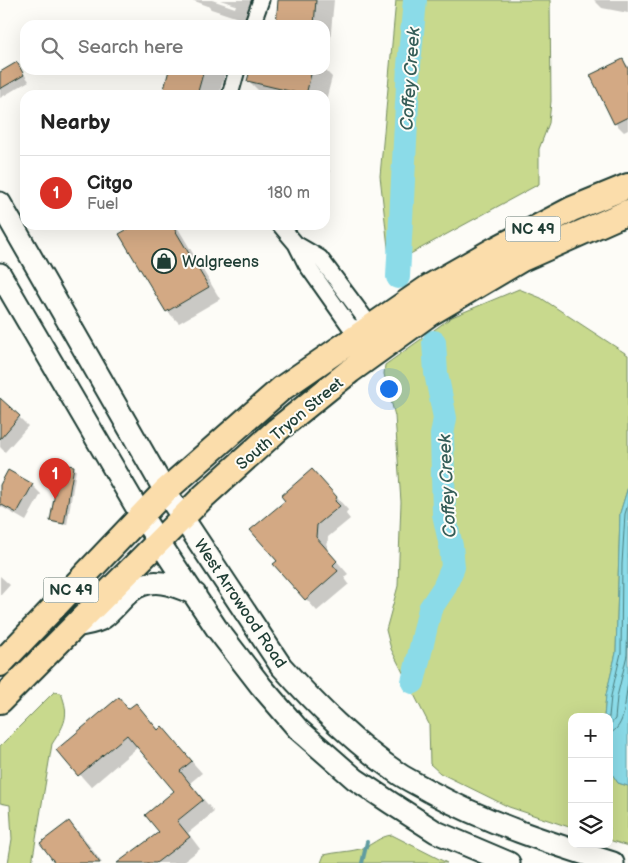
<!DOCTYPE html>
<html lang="en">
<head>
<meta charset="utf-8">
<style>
  body { margin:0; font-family:"Balsamiq Sans",sans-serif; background:#f6f6f6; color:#222 }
  .controls { position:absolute; right:15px; bottom:15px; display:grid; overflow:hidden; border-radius:10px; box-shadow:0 5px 20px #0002 }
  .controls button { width:45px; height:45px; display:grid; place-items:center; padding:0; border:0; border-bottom:1px solid #e0e0e0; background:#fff; color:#222; font:25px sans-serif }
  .you { position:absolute; left:388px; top:388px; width:18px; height:18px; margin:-12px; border:4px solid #fff; border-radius:50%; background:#1a73e8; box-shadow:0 0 0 8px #1a73e833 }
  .badge { display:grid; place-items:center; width:32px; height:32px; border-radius:50%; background:#d93025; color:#fff; font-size:16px; font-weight:700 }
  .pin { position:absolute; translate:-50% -41px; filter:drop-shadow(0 1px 2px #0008) }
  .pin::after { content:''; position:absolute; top:26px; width:18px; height:15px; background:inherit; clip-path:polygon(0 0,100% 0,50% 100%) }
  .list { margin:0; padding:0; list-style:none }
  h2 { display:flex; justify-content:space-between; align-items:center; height:65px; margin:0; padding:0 20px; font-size:21px }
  h2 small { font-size:16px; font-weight:400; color:#767676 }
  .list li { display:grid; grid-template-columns:32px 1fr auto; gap:15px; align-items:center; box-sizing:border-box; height:75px; padding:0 20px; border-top:1px solid #e0e0e0 }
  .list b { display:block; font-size:19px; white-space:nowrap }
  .list p { margin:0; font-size:16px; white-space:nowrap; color:#767676 }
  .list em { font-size:16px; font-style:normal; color:#767676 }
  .icon { flex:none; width:28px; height:28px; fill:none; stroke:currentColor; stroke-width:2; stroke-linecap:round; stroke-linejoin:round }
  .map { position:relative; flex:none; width:628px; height:863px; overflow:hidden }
  .search { position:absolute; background:#fff; box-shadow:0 5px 20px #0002; left:20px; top:20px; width:310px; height:55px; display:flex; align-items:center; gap:12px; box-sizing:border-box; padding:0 18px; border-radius:15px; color:#767676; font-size:19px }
  .panel { position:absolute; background:#fff; box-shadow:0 5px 20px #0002; left:20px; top:90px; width:310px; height:140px; border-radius:15px }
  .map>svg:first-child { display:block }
  .green { fill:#c8d98d; stroke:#748b60 }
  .water { fill:#8bdbe8; stroke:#609ca0 }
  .shadow { fill:#0003 }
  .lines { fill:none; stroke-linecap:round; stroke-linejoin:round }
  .shore { stroke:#4a7c7c; stroke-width:1 }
  .stream { stroke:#609ca0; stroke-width:4 }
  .river { stroke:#8bdbe8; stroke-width:24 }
  .building { fill:#d3a984; stroke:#1f3d34 }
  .minor-casing { stroke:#1f3d34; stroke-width:19 }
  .secondary-casing { stroke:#1f3d34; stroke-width:25 }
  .primary-casing { stroke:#1f3d34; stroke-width:28 }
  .minor { stroke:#fdfcf7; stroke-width:15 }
  .secondary { stroke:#fdfcf7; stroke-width:21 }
  .primary { stroke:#fbddab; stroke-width:24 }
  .labels { text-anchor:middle; stroke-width:4; stroke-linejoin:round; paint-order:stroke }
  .shield { fill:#fdfcf7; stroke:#62766e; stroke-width:1 }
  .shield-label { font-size:15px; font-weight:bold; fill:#1f3d34 }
  .poi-label { font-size:16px; fill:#1f3d34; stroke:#fdfcf7; text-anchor:start }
  .street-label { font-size:16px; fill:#1f3d34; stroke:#fdfcf7 }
  .water-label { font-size:18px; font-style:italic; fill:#355d58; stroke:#fdfcf7 }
</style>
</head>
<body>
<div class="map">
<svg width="628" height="863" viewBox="0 0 628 863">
  <rect width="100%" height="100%" fill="#fdfcf7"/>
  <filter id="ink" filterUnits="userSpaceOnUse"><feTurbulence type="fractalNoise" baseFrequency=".02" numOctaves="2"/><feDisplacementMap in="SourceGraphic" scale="10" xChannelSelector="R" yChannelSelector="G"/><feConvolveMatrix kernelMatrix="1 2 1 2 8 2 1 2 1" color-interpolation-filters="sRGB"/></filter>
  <g filter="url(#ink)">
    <!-- green -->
    <path class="green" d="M396,0H550L551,101L549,123L539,149V184L390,265L380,176Z
      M519,289L541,298L628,355V487L620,513L616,653L606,695L604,717H572V828L509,807L440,773L430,764L429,724L391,649L386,630L398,586L401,502L395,416L384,374L385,365L452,317Z
      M54,692L61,693C70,716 65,724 52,744L32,863H8L12,839L10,805L0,803V746Z
      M609,769L618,783L628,786V846L609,840Z
      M392,835L447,863H321L324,855C336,852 348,852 360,849C372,846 379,836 392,835Z"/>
    <!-- water -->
    <path class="water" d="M628,487V786L618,783L609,769V717H604L606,695L616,653L620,513Z"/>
    <!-- shadow -->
    <path class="shadow" d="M192,0H212L235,8L236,5L220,0H254L247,21L211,9L208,6Z
      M279,0H334L329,52L325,51V25H277Z
      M594,0H628V13L602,8Z
      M623,61L628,66V130L624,132L615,123Z
      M17,64L29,81L0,98V74Z
      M171,70H226L219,95H171L165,89Z
      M251,70H325L332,77L325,104V95H263L248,80Z
      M325,166L330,171L326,199H325Z
      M138,225H176L220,299L179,323L167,311Z
      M0,409L19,417L28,426L5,452L0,447Z
      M74,467L76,470L67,525L54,523L52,521Z
      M312,470L348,510L346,514L350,519L328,537L327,550L348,574L344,577L349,584L317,611L306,599L279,561L286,501Z
      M32,485L41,494L26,521L0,506V488Z
      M0,576L10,585L0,596Z
      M119,699L129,710L136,705L159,730L162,728L202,773L190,783L214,812L188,833L200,849L182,863H119L161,832L176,792L138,747L91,787L58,750Z
      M69,823L81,834L102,863H57Z"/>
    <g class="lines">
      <!-- shore -->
      <path class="shore" d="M609,717L611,696L621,653L622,564L625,514L628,504
        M609,726L615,719L617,697L627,655L628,608
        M609,734C627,726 624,701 628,684"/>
      <!-- stream -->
      <path class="stream" d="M362,863L367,842"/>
      <!-- river -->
      <path class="river" d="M398,277L409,65L415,0
        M413,682L430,609L444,588L453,567L451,546L444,514L442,435L445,418L436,373L434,342"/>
    </g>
    <!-- building -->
    <path class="building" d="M278,0H316L314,25H276Z
      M623,59L628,69V117L614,124L590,75Z
      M17,62L24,75L0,89V72Z
      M169,70H204L197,95H183L164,89Z
      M250,70H312L306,95L247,81Z
      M135,225H172L209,287L166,312L119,234Z
      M0,398L20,416L0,439Z
      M60,464L74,466L64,524L50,521Z
      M312,469L337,497L335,501L340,506L317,525L316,537L337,561L333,565L338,571L305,600L273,564L277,561L250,530L285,501L281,496Z
      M8,470L33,484L17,513L0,504V485Z
      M119,697L128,709L136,703L158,730L162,726L192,761L180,771L203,800L177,821L190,837L156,863H117L159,832L145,815L174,791L127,735L78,776L56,750Z
      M69,821L100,863H55L40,843Z"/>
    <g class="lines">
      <defs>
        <path id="minor" d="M252,25L261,0
          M230,95L237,70
          M280,225L296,244L306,264L349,325L364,333V317L320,258L296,244"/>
        <path id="secondary" d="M0,203L165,491L281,666C317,706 354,743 399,774C408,780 419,785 429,791C487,823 550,843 613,863
          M0,274L141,515L217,629L261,686L298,729L355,779L391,803L436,832L509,863
          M76,626C84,624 96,623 103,618C113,611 121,599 131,591C152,575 174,585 195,594"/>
        <path id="primary" d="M0,664L165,491L281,389L429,287L494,250L572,209L628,186
          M0,701L204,496L277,430L350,371L429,314L522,259L628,212"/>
      </defs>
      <!-- minor casing -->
      <use href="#minor" class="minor-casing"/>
      <!-- secondary casing -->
      <use href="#secondary" class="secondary-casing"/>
      <!-- primary casing -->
      <use href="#primary" class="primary-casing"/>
      <!-- minor -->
      <use href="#minor" class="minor"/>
      <!-- secondary -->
      <use href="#secondary" class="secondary"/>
      <!-- primary -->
      <use href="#primary" class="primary"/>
    </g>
  </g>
  <!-- icons -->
  <defs>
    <symbol id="shop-ring" viewBox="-11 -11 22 22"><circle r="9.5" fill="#fdfcf7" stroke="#1f3d34" stroke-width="1.5"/><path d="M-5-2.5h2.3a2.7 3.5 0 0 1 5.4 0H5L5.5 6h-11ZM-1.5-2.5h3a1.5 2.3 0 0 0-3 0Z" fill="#1f3d34"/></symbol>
  </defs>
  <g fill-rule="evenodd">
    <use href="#shop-ring" x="150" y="247" width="28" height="28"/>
  </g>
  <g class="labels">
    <!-- shield labels -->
    <g class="shield">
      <rect x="505.5" y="216.5" width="55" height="25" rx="4"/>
      <rect x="43.5" y="577.5" width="55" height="25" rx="4"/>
    </g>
    <g class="shield-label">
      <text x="533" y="234">NC 49</text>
      <text x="71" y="595">NC 49</text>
    </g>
    <!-- poi labels -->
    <g class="poi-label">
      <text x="182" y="267">Walgreens</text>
    </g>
    <!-- street labels -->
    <g class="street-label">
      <text transform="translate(289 423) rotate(-40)" y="6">South Tryon Street</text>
      <text transform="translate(241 603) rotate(56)" y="6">West Arrowood Road</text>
    </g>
    <!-- water labels -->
    <g class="water-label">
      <text transform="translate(410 79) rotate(-86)" y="6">Coffey Creek</text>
      <text transform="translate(447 486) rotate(-93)" y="6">Coffey Creek</text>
    </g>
  </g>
</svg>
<div class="controls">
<button>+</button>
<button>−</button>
<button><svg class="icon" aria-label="layers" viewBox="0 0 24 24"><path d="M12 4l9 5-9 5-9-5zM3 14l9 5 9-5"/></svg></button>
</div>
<div class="you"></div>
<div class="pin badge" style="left:55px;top:499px">1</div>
<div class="search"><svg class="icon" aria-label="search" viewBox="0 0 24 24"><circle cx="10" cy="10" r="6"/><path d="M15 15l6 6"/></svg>Search here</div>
<section class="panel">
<h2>Nearby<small></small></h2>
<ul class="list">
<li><span class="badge">1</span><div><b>Citgo</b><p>Fuel</p></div><em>180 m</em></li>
</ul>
</section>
</div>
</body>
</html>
